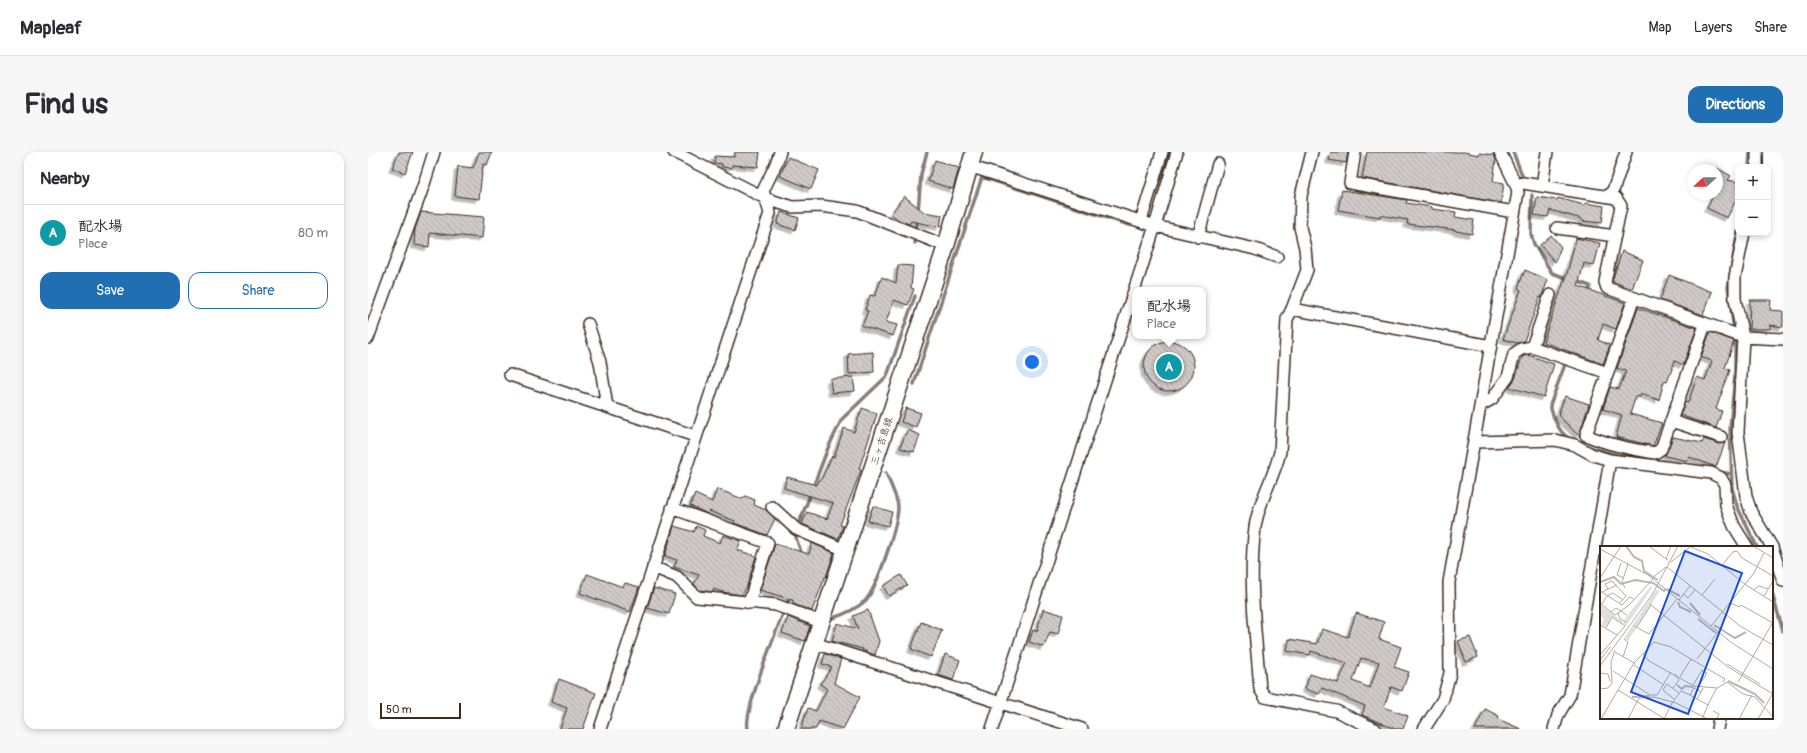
<!DOCTYPE html>
<html lang="en">
<head>
<meta charset="utf-8">
<style>
  body { margin:0; font-family:Pangolin,"Klee One",sans-serif; background:#f7f7f7; color:#2b2b33 }
  .controls { position:absolute; right:12px; top:12px; display:grid; overflow:hidden; border-radius:8px; box-shadow:0 2px 6px #0003 }
  .controls button { width:36px; height:36px; display:grid; place-items:center; padding:0; border:0; border-bottom:1px solid #e1e1e2; background:#fff; color:#2b2b33; font:20px sans-serif }
  .compass { position:absolute; left:1319px; top:12px; width:36px; height:36px; border-radius:50%; background:#fff; box-shadow:0 2px 6px #0003; rotate:249deg }
  .scale { position:absolute; left:12px; bottom:10px; width:81px; box-sizing:border-box; padding-left:4px; border:2px solid #3b2a1e; border-top:0; font-size:11px; line-height:14px; white-space:nowrap; color:#3b2a1e; -webkit-text-stroke:3px #fff; paint-order:stroke }
  .you { position:absolute; left:664px; top:210px; width:14px; height:14px; margin:-10px; border:3px solid #fff; border-radius:50%; background:#1a73e8; box-shadow:0 0 0 6px #1a73e833 }
  .badge { display:grid; place-items:center; width:26px; height:26px; border-radius:50%; background:#1f6fb2; color:#fff; font-size:13px; font-weight:700 }
  .pin { position:absolute; translate:-50% -50%; border:2px solid #fff; box-shadow:0 1px 4px #0006 }
  .popup { position:absolute; left:764px; top:135px; width:74px; height:52px; box-sizing:border-box; display:grid; place-content:center; border-radius:8px; background:#fff; filter:drop-shadow(0 1px 3px #0005); font-size:13px; white-space:nowrap; color:#7c7c81 }
  .popup b { font-size:15px; color:#2b2b33 }
  .popup::after { content:''; position:absolute; left:50%; top:100%; margin-left:-8px; border:8px solid transparent; border-top-color:#fff }
  .list { margin:0; padding:0; list-style:none }
  h2 { display:flex; justify-content:space-between; align-items:center; height:52px; margin:0; padding:0 16px; font-size:17px }
  h2 small { font-size:13px; font-weight:400; color:#7c7c81 }
  .list li { display:grid; grid-template-columns:26px 1fr auto; gap:12px; align-items:center; box-sizing:border-box; height:56px; padding:0 16px; border-top:1px solid #e1e1e2 }
  .list b { display:block; font-size:15px; white-space:nowrap }
  .list p { margin:0; font-size:13px; white-space:nowrap; color:#7c7c81 }
  .list em { font-size:13px; font-style:normal; color:#7c7c81 }
  .actions { display:flex; gap:8px; padding:12px 16px }
  .actions a { flex:1; padding:9px 0; border:1px solid #1f6fb2; border-radius:12px; text-align:center; font-size:14px; color:#1f6fb2 }
  .actions .main { background:#1f6fb2; color:#fff }
  .map { position:relative; flex:none; width:1415px; height:577px; overflow:hidden; border-radius:12px }
  header { display:flex; align-items:center; gap:24px; box-sizing:border-box; height:56px; padding:0 20px; background:#fff; border-bottom:1px solid #e1e1e2 }
  header strong { font-size:19px }
  nav { display:flex; gap:22px; margin-inline-start:auto; font-size:14px }
  .intro { display:flex; align-items:center; justify-content:space-between; box-sizing:border-box; height:96px; padding:0 24px }
  h1 { margin:0; font-size:28px }
  .button { padding:10px 18px; border-radius:12px; background:#1f6fb2; color:#fff; font-size:14px; font-weight:700 }
  main { display:flex; gap:24px; padding:0 24px }
  aside { flex:1; background:#fff; border-radius:12px; box-shadow:0 2px 6px #0003 }
  .map>svg:first-child { display:block }
  .lines { fill:none; stroke-linecap:round; stroke-linejoin:round }
  .stream { stroke:#887e77; stroke-width:3.5 }
  .building { fill:url(#building-back-hatch); stroke:#3b2a1e; fill-rule:evenodd; filter:url(#shadow) }
  .street-casing { stroke:#3b2a1e; stroke-width:14 }
  .secondary-casing { stroke:#3b2a1e; stroke-width:19 }
  .street { stroke:#fff; stroke-width:11 }
  .secondary { stroke:#fff; stroke-width:16 }
  .labels { text-anchor:middle; stroke-width:3; stroke-linejoin:round; paint-order:stroke }
  .street-label { font-size:10px; fill:#3b2a1e; stroke:#fff }
  .inset-river { fill:none; stroke:#bcb6b3; stroke-width:2 }
  .inset-road { fill:none; stroke:#b1aaa5; stroke-width:1 }
  .view { fill:#1d4ed8; fill-opacity:0.15; stroke:#1d4ed8; stroke-width:2 }
  .inset-edge { fill:none; stroke:#3b2a1e; stroke-width:2 }
</style>
</head>
<body>
<header>
<strong>Mapleaf</strong>
<nav><a>Map</a><a>Layers</a><a>Share</a></nav>
</header>
<div class="intro"><h1>Find us</h1><a class="button">Directions</a></div>
<main>
<aside>
<h2>Nearby<small></small></h2>
<ul class="list">
<li><span class="badge" style="background:#0f9aa8">A</span><div><b>配水場</b><p>Place</p></div><em>80 m</em></li>
</ul>
<div class="actions"><a class="main">Save</a><a>Share</a></div>
</aside>
<div class="map">
<svg width="1415" height="577" viewBox="0 0 1415 577">
  <defs>
    <pattern id="building-back-hatch" width="6" height="6" patternUnits="userSpaceOnUse"><rect width="6" height="6" fill="#cfcac7"/><path d="M-1 5l2 2M0 0l6 6M5-1l2 2" fill="none" stroke="#b3aeaa"/></pattern>
    <filter id="shadow"><feDropShadow dx="-3.5" dy="3.5" stdDeviation="0" flood-color="#0004"/></filter>
  </defs>
  <rect width="100%" height="100%" fill="#fff"/>
  <filter id="ink" filterUnits="userSpaceOnUse"><feTurbulence type="fractalNoise" baseFrequency=".025" numOctaves="2"/><feDisplacementMap in="SourceGraphic" scale="8" xChannelSelector="R" yChannelSelector="G"/><feConvolveMatrix kernelMatrix="1 2 1 2 8 2 1 2 1" color-interpolation-filters="sRGB"/></filter>
  <g filter="url(#ink)">
    <g class="lines">
      <!-- stream -->
      <path class="stream" d="M1145,0L1154,23
        M1381,15L1382,0
        M789,35L801,0
        M1164,43L1163,82L1166,92L1184,121L1222,134L1220,142
        M550,60L553,22L559,0
        M548,76L549,66
        M547,86V91
        M1366,179L1360,135L1370,77
        M1367,185V224L1362,275L1364,336L1369,354L1389,395
        M546,232L614,25L761,73
        M1202,287C1191,281 1185,265 1182,253L1203,196
        M1221,295L1249,303L1287,308
        M1348,319L1363,322
        M445,335L460,296L474,267L519,224L547,144
        M434,403L428,386L431,371L443,341
        M1404,441L1415,479
        M465,466C477,462 487,458 497,449C509,437 530,372 530,355C530,347 521,329 518,321
        M380,577C375,557 413,468 422,444"/>
    </g>
    <!-- building -->
    <path class="building" d="M31,0H45L37,21L24,16Z
      M111,0H124L119,13L115,12L111,47L87,44L90,14L105,16Z
      M367,0H392L390,15L364,13V16L354,15V12L346,11L347,4L366,5Z
      M963,0H980L978,11L961,8Z
      M999,0H1096L1111,3V1L1126,3L1128,8L1125,29L1136,31L1133,51L994,26Z
      M420,5L451,18L443,37L412,24Z
      M567,8L591,16L585,37L560,29Z
      M1349,16L1363,24L1360,28L1370,30V48H1368L1359,66L1339,56L1346,42H1349Z
      M974,38L1039,48L1038,51L1064,55V57L1088,60L1087,65L1106,68L1104,82L1088,79V78L1039,72L1040,68L1012,63V65L970,58Z
      M536,44L556,60L574,63L572,75L543,69L541,72L531,68L523,62Z
      M1169,45L1189,48L1190,46L1216,53L1217,51L1236,54L1234,71L1214,69V67L1182,58L1180,65L1166,63Z
      M53,60L116,65L114,86L62,81L61,95L46,93L47,77Z
      M413,60L431,66L427,78L409,72Z
      M1183,83L1193,95L1187,110L1172,93Z
      M1208,86L1232,91L1226,114L1216,111L1210,134L1257,151L1248,177L1235,172L1230,188L1242,193L1235,212L1175,190L1196,129L1197,130Z
      M1254,99L1275,108L1264,137L1244,129Z
      M530,113L545,114L543,136L546,137L540,153L526,148L518,170L529,173L525,184L494,174L500,159L497,158L502,143L507,144L514,125L528,131Z
      M1157,118L1180,128L1173,146L1172,145L1156,189L1149,191L1135,187L1153,138L1150,136Z
      M1301,123L1344,140L1335,163L1292,148Z
      M1382,148H1403L1402,158L1415,159V175L1402,173V177H1381Z
      M1270,156L1329,176L1315,213L1307,209L1299,230L1296,229L1291,248L1273,242L1272,245L1268,244L1262,262L1294,271L1285,294L1248,285L1254,263L1235,257L1242,235L1251,237L1258,219L1249,216Z
      M1342,180L1366,189L1357,216L1362,218L1348,257L1354,259L1348,276L1312,263L1317,250L1320,251L1329,225L1337,228L1344,209L1333,205Z
      M776 214a25 25 0 1 1 50 0a25 25 0 1 1-50 0Z
      M505,200L506,220L481,222L480,202Z
      M1160,203L1186,212L1176,245L1141,235L1147,227L1154,205Z
      M485,225L487,239L464,241L462,227Z
      M1197,244L1221,252L1211,284L1190,263Z
      M494,256L509,262L491,317L493,318L472,373L475,374L470,387L434,372L439,360L459,367L465,351L416,336L419,325L449,333L451,328H453L464,304L466,305L476,276L486,280Z
      M538,256L553,261L548,275L533,270Z
      M539,278L552,283L546,300L532,296Z
      M1305,285L1334,291L1336,287L1351,292L1357,291L1348,315L1321,305L1320,309L1297,304Z
      M349,337L375,347L377,344L387,348L386,353L398,358L407,367L399,383L366,371L367,369L341,359L340,362L322,354L327,342L344,350Z
      M505,354L524,360L520,374L500,369Z
      M306,374L326,380L328,374L337,378L335,384L352,391L355,383L373,389L369,398L388,404L379,434L374,443L354,440L346,437L345,440L331,438L326,432L331,423L306,415L309,408L297,404Z
      M444,391L466,401L458,425H457L444,459L425,452V448L392,438L407,392L441,402Z
      M219,422L255,435L257,431L271,435L262,460L212,441Z
      M533,423L539,433L521,444L515,434Z
      M286,436L307,442L301,462L279,456Z
      M675,457L695,463L690,482L682,480L676,495L661,490L665,478L669,479Z
      M500,458L511,489L507,503L494,498L495,497L464,489L469,471L490,477L485,464Z
      M988,461L1016,470L1011,487L1033,495L1026,515L1041,520L1034,539L1023,535L1016,555L1040,564L1035,577H1027L994,563L997,554L954,536L951,542L937,537L942,522L970,531L979,511L943,499L942,503L919,499L921,487L949,492L954,477L980,485ZM993,506L1011,510L1002,536L985,529Z
      M420,465L442,474L437,489L414,481Z
      M553,470L574,478L563,505L543,497Z
      M1102,485L1110,505L1098,510L1090,489Z
      M457,502L473,507L466,531L492,545L475,577L451,569L448,577H433L440,556L448,559L459,537L452,532L464,515L454,512Z
      M577,502L592,508L585,528L570,523Z
      M191,527L228,541L215,577H192L199,556L183,550Z
      M1117,557L1131,564L1130,567L1153,577H1107Z"/>
    <g class="lines">
      <defs>
        <path id="street" d="M306,0L399,47L424,55L453,54L489,59L578,94
          M987,0L982,31L1146,60
          M601,14L787,74L887,97L909,105
          M1389,15V0
          M1148,33L1155,31L1248,46L1253,54L1237,130L1239,136L1375,185L1415,187
          M1174,34L1179,0
          M1241,45L1246,36L1258,0
          M773,69L794,0
          M1189,76L1247,84
          M1376,81L1367,125V147L1375,185L1370,280L1378,344L1383,360L1404,395
          M830,85L850,12
          M1266,146L1218,283C1241,293 1263,297 1287,301L1293,297L1337,173
          M924,157L939,118L937,96L932,75L933,44L944,0
          M220,172L232,210L239,255
          M0,186L56,32L66,0
          M1164,195L1182,143
          M142,223L327,284
          M1113,253L1124,247L1140,225L1146,202L1153,197L1164,195L1240,221
          M1303,269L1353,285
          M1107,290L1187,288L1207,293L1225,303L1242,308L1343,321L1353,326L1357,333L1358,353L1366,374L1379,395
          M404,355L428,377L477,398
          M304,356L400,391L381,451
          M1404,395L1415,429
          M285,415L309,425L329,445L408,453L453,470
          M446,491L714,577
          M232,577L402,61L395,39L408,12L412,0
          M624,577L787,74L809,0
          M1007,577L968,559L897,545L892,537C888,483 880,429 887,375C891,348 906,326 912,300L919,167L924,157L1123,194
          M1056,577L1075,547L1082,521L1081,430L1150,40L1148,33L1132,0
          M1186,577L1190,563L1202,543L1242,308
          M1349,577L1351,566"/>
        <path id="secondary" d="M418,577L578,94L606,0"/>
      </defs>
      <!-- street casing -->
      <use href="#street" class="street-casing"/>
      <!-- secondary casing -->
      <use href="#secondary" class="secondary-casing"/>
      <!-- street -->
      <use href="#street" class="street"/>
      <!-- secondary -->
      <use href="#secondary" class="secondary"/>
    </g>
  </g>
  <g class="labels">
    <!-- street labels -->
    <g class="street-label">
      <text transform="translate(513 289) rotate(-72)" y="4">三ヶ吉島線</text>
    </g>
  </g>
  <!-- overview -->
  <g transform="translate(1232 394)">
    <rect width="173" height="173" fill="#fff"/>
    <path d="M51,40H53L42,57L26,80L23,78L26,71ZM57,43L59,46L28,95L24,92Z" fill="#e2e0de"/>
    <path d="M0,58L23,76V78L12,71L6,81L1,79L4,72L0,70Z" fill="#e2e0de"/>
    <path class="inset-river" d="M26,0L34,11L42,15L44,25L58,34M0,36L14,31L21,38L35,34L53,37L64,45L66,43M67,43L80,50M78,56L80,61L91,66M90,57L100,69M98,73L116,87M114,79L135,92L146,86M128,135L155,148L164,157M77,139L82,143L85,140L93,141M32,151L49,150"/>
    <path class="inset-road" d="M49,0L66,13M153,0L172,11M91,1L108,8L146,39L173,56M0,3L48,29L132,97L173,123M68,14L66,13L71,0M71,16L90,1M21,17L17,29L24,32M122,19L133,6L137,5L142,12L173,30M67,21L140,80L173,99M0,32L21,0M52,32L66,21M25,42L22,36L28,18M8,43L5,38L12,35L26,50L19,58M153,44L159,40L168,43M0,45L22,59L30,51L34,53M2,46L17,39M83,48L88,52L95,44M102,49L115,33M164,50L173,35M79,54L90,40M0,57L15,69L18,67M131,57L139,61L141,59L173,77M2,58L7,50L13,47L23,54M50,58L128,121L173,148M11,66L16,62L21,65L29,59L53,33M26,76L20,73L18,67L21,65L27,69M0,79L17,89M34,80L49,88L77,53M111,80L154,27L164,7M37,81L51,59M15,106L34,117M43,108L49,115L94,140L117,142M0,109L25,80L12,71L6,82M23,111L28,96L24,93M91,113L125,133L123,136M97,113L118,86M0,114L10,101M127,118L160,138M34,119L64,139M0,120L52,49L78,0M13,125L50,149H57L71,126M0,127L8,128L10,135M138,136L173,76M93,139L102,124L107,127L99,140M73,142L79,134L75,128M94,142L101,146L103,142M0,143L8,142L12,137L11,116L15,104M18,144L65,173M90,149L97,153L101,146M74,153L63,144L67,138L79,147M97,153L108,159L116,143L127,136L143,148L155,151L173,171M113,165L119,168L117,173M1,173L34,117L54,96L71,101L91,113L80,131M28,173L39,152L54,151L76,157L108,173M64,173L72,157L81,145L90,149L95,140M102,173L108,159M139,173L152,149M158,173L173,147"/>
    <path class="view" d="M85,5L142,27L88,168L31,146Z"/>
    <rect width="173" height="173" class="inset-edge"/>
  </g>
</svg>
<div class="controls">
<button>+</button>
<button>−</button>
</div>
<svg class="compass" viewBox="-18 -18 36 36"><path d="M0-13l5 13h-10z" fill="#e53935"/><path d="M0 13l5-13h-10z" fill="#7c7c81"/></svg>
<div class="scale">50 m</div>
<div class="you"></div>
<div class="pin badge" style="left:801px;top:215px;background:#0f9aa8">A</div>
<div class="popup"><b>配水場</b>Place</div>
</div>
</main>
</body>
</html>
